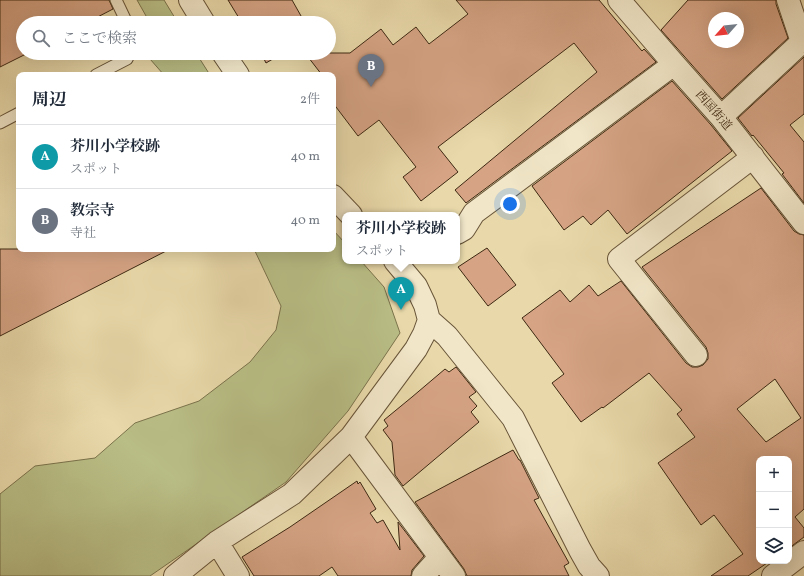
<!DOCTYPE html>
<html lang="ja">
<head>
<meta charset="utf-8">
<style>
  body { margin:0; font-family:Vollkorn,"Noto Serif JP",serif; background:#f2f2f3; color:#1f2937 }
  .controls { position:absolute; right:12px; bottom:12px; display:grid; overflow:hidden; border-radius:8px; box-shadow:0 4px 16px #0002 }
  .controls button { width:36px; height:36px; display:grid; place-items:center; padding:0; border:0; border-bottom:1px solid #e0e1e3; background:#fff; color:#1f2937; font:20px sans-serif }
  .compass { position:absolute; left:708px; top:12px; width:36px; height:36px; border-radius:50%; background:#fff; box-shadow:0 4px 16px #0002; rotate:243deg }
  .you { position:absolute; left:510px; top:204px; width:14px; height:14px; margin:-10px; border:3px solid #fff; border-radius:50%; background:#1a73e8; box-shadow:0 0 0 6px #1a73e833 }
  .badge { display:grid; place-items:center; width:26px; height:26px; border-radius:50%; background:#0b8043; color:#fff; font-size:13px; font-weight:700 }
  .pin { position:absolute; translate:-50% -33px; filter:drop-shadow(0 1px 2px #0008) }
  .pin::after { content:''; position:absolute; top:21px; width:14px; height:12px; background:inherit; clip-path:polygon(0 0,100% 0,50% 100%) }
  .popup { position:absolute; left:342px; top:212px; width:118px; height:52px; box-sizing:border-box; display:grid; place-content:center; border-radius:8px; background:#fff; filter:drop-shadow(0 1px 3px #0005); font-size:13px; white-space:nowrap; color:#747a83 }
  .popup b { font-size:15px; color:#1f2937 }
  .popup::after { content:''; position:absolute; left:50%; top:100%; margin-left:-8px; border:8px solid transparent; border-top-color:#fff }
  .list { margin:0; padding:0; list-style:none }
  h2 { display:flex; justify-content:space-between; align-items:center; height:52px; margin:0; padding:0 16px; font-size:17px }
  h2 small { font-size:13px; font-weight:400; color:#747a83 }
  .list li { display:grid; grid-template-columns:26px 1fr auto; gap:12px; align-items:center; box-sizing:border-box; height:64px; padding:0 16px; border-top:1px solid #e0e1e3 }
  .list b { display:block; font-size:15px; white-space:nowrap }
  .list p { margin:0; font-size:13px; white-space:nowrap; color:#747a83 }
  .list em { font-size:13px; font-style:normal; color:#747a83 }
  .icon { flex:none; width:22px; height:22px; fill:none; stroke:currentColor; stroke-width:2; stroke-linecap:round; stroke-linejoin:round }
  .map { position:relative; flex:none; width:804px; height:576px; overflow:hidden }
  .search { position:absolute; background:#fff; box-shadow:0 4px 16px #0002; left:16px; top:16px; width:320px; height:44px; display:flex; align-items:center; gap:10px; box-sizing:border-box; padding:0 14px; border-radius:22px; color:#747a83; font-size:15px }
  .panel { position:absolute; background:#fff; box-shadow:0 4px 16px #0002; left:16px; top:72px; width:320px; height:180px; border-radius:8px }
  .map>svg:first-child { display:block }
  .green { fill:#b9be86; stroke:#7b734c }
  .building { fill:#d6a485; stroke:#3d2812; fill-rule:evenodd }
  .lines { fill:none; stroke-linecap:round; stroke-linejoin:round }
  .lane-casing { stroke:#685438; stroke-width:13 }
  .street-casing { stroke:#685438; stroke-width:24 }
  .lane { stroke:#f1e6c8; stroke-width:11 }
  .street { stroke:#f1e6c8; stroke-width:22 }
  .labels { text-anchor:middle; stroke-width:3.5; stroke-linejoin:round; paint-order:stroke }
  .street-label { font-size:12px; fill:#3d2812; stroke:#f1e6c8 }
</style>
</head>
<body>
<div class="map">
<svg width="804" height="576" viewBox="0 0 804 576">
  <rect width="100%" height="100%" fill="#e9d9aa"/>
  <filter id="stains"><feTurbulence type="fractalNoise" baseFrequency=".005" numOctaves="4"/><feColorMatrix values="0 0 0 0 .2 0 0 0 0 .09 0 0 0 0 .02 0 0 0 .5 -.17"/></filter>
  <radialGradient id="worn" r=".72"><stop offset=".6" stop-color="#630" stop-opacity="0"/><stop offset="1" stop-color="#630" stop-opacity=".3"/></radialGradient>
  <!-- green -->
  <path class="green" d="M137,0H164L178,23H150Z
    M150,53H196L210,75H164L150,59Z
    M333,230L345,243V261H361L384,287L400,333L348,411L286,482L150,576H0V494L35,466L95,458L135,423L199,401L250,362L276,330L281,306L254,249H333Z"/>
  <!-- building -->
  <path class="building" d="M0,0H109L113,9L86,23H23V53H28L0,67Z
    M228,0H292L305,23H242Z
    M456,0H599L642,51L644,49L656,62L466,203L455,190L597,72L574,43L438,147L458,172L421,201L403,177L416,167L379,120L358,136L333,103V75H322L305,53H350L381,29L393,45L416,27L429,44L468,14Z
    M688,0H776V4L788,38L722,99L661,30ZM714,18H738V42H714Z
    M261,53H283L266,63Z
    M804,57V114L790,125L804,142V203L782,174L784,173L753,135L752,136L738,118Z
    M672,81L711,125L732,151L627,234L608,210L591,225L583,216L564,230L532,186Z
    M761,188L794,231L799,234L804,235V509L795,517L804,528V537L789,548V459H759V561H770L748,576H711L743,554L714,515L701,525L658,463L695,437L677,414L682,410L649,373L603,408L602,407L581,422L552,383L564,374L522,318L560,290L570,302L589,285L598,296L621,281L686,363L692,367H698L703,365L708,359V353L706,347L642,267ZM775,379L801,418L766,442L737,409Z
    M487,248L516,285L488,306L458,267Z
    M0,249H170L0,336Z
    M456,367L476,392L469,397L477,406L471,412L479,422L403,486L395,475L392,442L383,430L388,426L384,420L412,397L445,369L449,372Z
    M513,450L519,460H520L539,498L534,500L569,563L564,566L569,576H467L464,569L415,502Z
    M357,481L358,484L360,482L376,509L370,513L377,523L383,520L400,550L398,522L424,556L412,570L411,576H338L332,567L319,576H254L242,557L290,527Z"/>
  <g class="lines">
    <defs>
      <path id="lane" d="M116,0L127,23
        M96,75L127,59L130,53
        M0,123L19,113"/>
      <path id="street" d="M190,0L204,23
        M619,0L674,64L721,117L804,223
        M788,0L802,42
        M223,53L238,75
        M721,117L804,40
        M333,196L351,215
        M457,233L464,229L474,213L674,64
        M429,320L447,336L513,418L580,550L589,566L598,576
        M696,355L619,259L753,157
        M351,437L454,576
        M217,542L238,576
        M175,576L217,542L292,494L351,437L416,349L424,334L429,320L425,305L416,286L395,261
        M423,576L440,557
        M773,576L804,552"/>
    </defs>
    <!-- lane casing -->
    <use href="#lane" class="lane-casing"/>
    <!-- street casing -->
    <use href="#street" class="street-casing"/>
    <!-- lane -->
    <use href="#lane" class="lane"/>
    <!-- street -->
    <use href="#street" class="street"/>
  </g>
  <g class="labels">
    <!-- street labels -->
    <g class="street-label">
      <text transform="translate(714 110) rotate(49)" y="4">西国街道</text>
    </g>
  </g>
  <rect width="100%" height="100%" filter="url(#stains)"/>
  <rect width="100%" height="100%" fill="url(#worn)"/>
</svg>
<div class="controls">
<button>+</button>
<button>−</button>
<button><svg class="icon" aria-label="layers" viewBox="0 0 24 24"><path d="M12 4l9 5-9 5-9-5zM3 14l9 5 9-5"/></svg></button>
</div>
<svg class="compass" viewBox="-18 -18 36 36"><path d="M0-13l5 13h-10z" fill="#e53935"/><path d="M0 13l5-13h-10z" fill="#747a83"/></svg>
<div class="you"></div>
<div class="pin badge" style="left:401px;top:310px;background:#0f9aa8">A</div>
<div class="popup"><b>芥川小学校跡</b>スポット</div>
<div class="pin badge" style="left:371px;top:87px;background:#6b7280">B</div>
<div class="search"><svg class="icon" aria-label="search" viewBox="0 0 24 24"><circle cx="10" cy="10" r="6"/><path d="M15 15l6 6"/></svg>ここで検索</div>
<section class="panel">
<h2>周辺<small>2件</small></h2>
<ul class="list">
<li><span class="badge" style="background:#0f9aa8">A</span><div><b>芥川小学校跡</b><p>スポット</p></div><em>40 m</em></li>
<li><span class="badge" style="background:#6b7280">B</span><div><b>教宗寺</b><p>寺社</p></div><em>40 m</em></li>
</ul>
</section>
</div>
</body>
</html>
